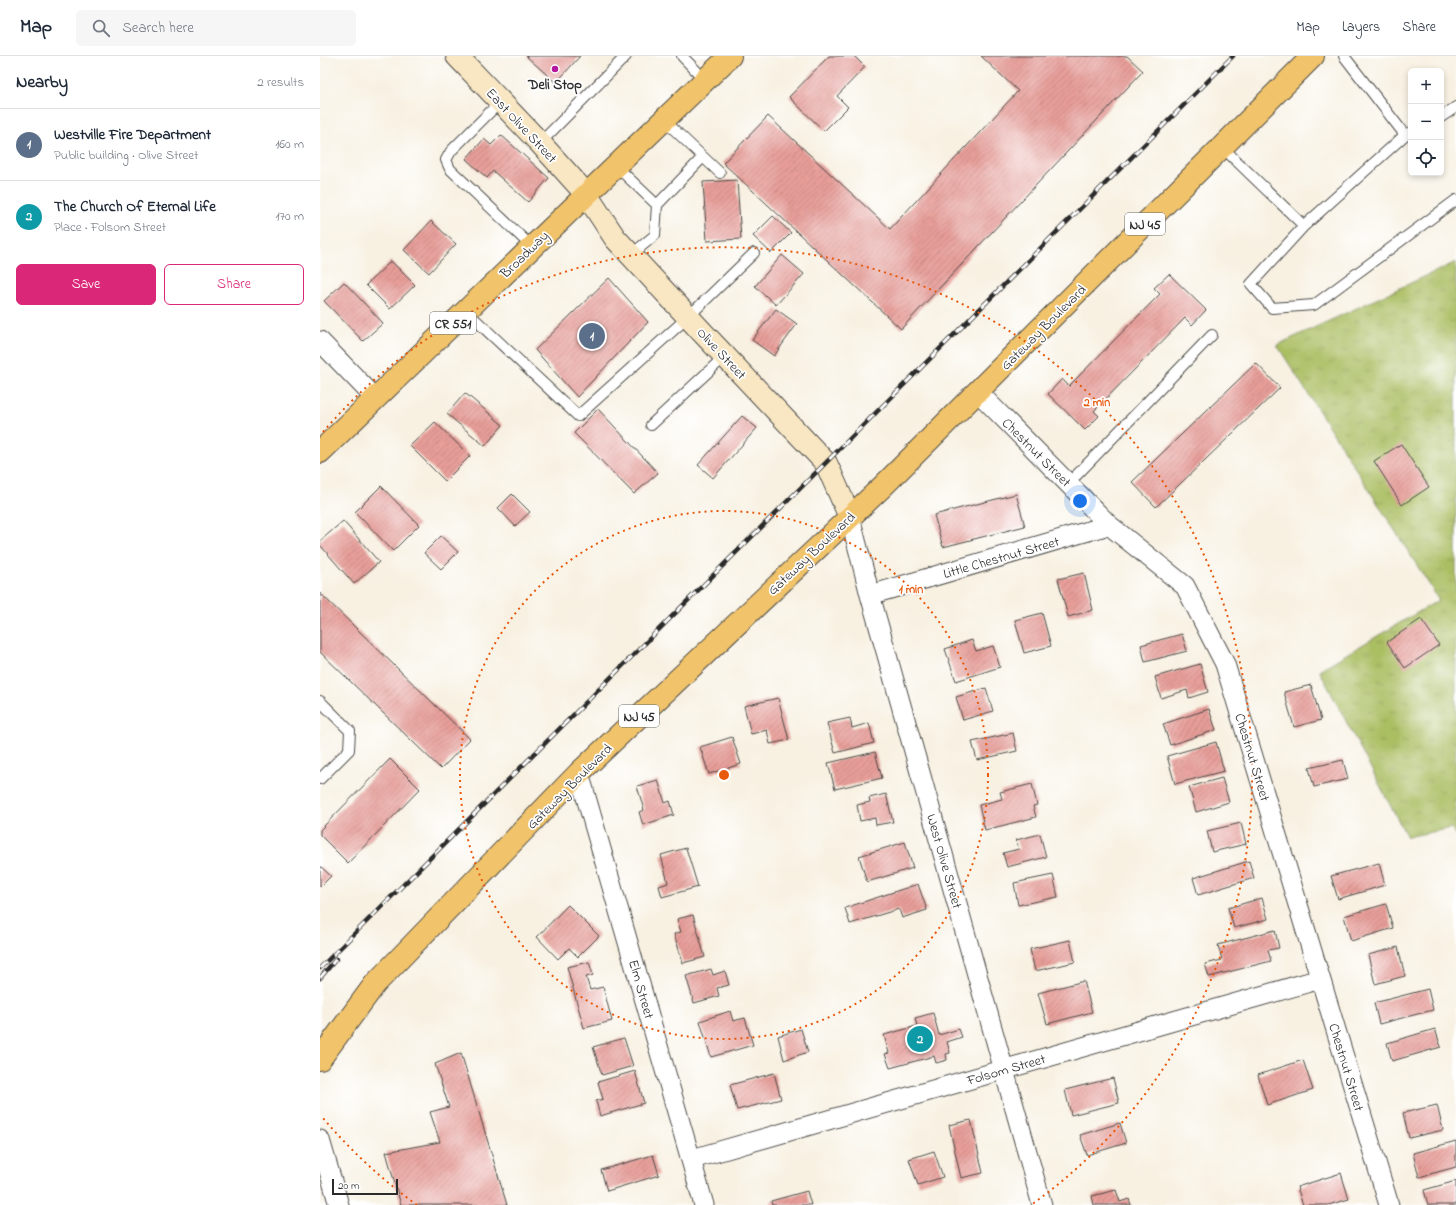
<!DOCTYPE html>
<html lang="en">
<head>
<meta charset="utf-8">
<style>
  body { margin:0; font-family:"Indie Flower",sans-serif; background:#f6f6f7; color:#1f2937 }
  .controls { position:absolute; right:12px; top:12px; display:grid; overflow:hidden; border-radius:6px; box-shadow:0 2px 6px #0003 }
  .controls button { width:36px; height:36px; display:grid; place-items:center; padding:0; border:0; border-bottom:1px solid #e0e1e3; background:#fff; color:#1f2937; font:20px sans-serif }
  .scale { position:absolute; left:12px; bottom:10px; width:66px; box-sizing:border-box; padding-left:4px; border:2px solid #2b2b2b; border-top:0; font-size:11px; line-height:14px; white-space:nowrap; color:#2b2b2b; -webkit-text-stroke:3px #fff; paint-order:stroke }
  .you { position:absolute; left:760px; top:445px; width:14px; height:14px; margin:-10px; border:3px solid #fff; border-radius:50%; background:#1a73e8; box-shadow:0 0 0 6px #1a73e833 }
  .badge { display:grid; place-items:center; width:26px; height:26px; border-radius:50%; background:#db2777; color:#fff; font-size:13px; font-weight:700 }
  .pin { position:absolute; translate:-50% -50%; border:2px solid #fff; box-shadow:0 1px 4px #0006 }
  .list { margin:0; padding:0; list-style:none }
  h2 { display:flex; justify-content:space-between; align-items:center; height:52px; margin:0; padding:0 16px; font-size:17px }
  h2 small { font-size:13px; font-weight:400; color:#747a83 }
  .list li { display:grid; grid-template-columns:26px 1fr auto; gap:12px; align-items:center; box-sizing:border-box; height:72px; padding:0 16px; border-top:1px solid #e0e1e3 }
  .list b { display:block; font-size:15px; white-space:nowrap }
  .list p { margin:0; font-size:13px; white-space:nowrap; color:#747a83 }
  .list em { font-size:13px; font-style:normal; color:#747a83 }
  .actions { display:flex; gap:8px; padding:12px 16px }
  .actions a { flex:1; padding:9px 0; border:1px solid #db2777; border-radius:6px; text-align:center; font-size:14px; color:#db2777 }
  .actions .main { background:#db2777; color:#fff }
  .icon { flex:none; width:22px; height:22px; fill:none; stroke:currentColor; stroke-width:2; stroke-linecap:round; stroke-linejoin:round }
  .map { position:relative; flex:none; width:1136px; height:1149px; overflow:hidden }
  header { display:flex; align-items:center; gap:24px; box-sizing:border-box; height:56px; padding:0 20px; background:#fff; border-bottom:1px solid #e0e1e3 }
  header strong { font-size:19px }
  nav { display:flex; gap:22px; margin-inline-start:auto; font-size:14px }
  .search { width:280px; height:36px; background:#f6f6f7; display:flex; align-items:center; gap:10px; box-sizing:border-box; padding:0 14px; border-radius:6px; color:#747a83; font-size:15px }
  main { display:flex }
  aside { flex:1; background:#fff }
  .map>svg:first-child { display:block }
  .park { fill:url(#park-tufts); stroke:#6a7446 }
  .building { fill:url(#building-hatch) }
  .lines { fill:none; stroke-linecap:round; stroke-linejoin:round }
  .lane-casing { stroke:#4a4946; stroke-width:12 }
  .street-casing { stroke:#4a4946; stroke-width:21 }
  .secondary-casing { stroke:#4a4946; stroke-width:24 }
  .primary-casing { stroke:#4a4946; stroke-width:24 }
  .lane { stroke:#fff; stroke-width:10 }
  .street { stroke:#fff; stroke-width:19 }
  .secondary { stroke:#f9e7c3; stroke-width:22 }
  .primary { stroke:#f1c36a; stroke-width:22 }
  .rail-casing { stroke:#2b2b2b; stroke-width:4.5 }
  .rail { stroke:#fff; stroke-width:3; stroke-dasharray:9; stroke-linecap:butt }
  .ring { fill:none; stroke:#e8590c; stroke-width:2; stroke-dasharray:2 4 }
  .poi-dot { fill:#b5179e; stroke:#fff; stroke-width:1.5 }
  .labels { text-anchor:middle; stroke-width:3.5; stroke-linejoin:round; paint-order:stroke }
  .shield { fill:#fff; stroke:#6b6b6b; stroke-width:1 }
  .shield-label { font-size:13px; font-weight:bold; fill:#2b2b2b }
  .poi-label { font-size:14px; font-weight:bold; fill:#2b2b2b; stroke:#fff }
  .street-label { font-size:14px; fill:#2b2b2b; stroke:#fff }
  .centre { fill:#e8590c; stroke:#fff; stroke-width:2 }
  .ring-label { font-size:12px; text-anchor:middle; font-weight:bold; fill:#e8590c; stroke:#fff; stroke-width:3.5; stroke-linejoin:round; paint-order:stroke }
</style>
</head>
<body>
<header>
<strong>Map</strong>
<div class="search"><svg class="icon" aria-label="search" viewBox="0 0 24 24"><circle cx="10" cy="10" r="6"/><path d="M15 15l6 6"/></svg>Search here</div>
<nav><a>Map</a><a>Layers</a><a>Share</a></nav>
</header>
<main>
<aside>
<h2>Nearby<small>2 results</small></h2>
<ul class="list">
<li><span class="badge" style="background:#5c6f8a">1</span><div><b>Westville Fire Department</b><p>Public building · Olive Street</p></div><em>160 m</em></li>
<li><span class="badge" style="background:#0f9aa8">2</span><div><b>The Church Of Eternal Life</b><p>Place · Folsom Street</p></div><em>170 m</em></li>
</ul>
<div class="actions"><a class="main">Save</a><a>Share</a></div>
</aside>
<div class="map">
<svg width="1136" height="1149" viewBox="0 0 1136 1149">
  <defs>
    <pattern id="park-tufts" width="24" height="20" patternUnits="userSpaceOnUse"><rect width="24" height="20" fill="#aabe62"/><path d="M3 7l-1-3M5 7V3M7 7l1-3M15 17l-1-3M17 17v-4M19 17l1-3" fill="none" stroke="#92a355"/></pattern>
    <pattern id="building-hatch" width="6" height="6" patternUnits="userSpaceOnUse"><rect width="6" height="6" fill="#e89e99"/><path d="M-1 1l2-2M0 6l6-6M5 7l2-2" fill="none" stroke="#bc817d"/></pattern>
  </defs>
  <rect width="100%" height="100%" fill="#fff"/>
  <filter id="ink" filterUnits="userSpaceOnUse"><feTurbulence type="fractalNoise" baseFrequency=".025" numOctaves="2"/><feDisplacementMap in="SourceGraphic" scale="8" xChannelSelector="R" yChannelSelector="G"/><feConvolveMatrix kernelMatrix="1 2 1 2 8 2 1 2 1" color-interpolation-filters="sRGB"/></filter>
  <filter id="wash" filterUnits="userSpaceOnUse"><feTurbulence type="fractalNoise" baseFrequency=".012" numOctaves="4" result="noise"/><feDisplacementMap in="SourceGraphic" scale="16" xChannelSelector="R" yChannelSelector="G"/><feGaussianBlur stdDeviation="0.9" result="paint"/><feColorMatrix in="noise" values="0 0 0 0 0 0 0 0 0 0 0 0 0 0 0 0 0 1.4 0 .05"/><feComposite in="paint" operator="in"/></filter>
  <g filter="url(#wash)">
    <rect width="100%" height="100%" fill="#f8f1e2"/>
    <!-- park -->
    <path class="park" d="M1136,206V782L1132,772L1087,781L999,614L1119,544L957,289Z"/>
    <g id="blocks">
      <!-- building -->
      <path class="building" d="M206,0H260L236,27Z
        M509,0H534L545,11L517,40L528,51L504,75L469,41Z
        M661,0H807L823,15L581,273L403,107L448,60L570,173L698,35Z
        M181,79L229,122L208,146L173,115L167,122L146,103L164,83L171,89Z
        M417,124L421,183L387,185L383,126Z
        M453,160L471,177L451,197L433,180Z
        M111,165L136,188L109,217L84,194Z
        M462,199L484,218L456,249L435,230Z
        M71,205L95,229L70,253L46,229Z
        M849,218L886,254L872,269L865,262L774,355L779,360L765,374L728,338L742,323L749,330L840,238L834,232Z
        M289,222L328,266L257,341L215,294Z
        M24,226L63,267L43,285L4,245Z
        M456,253L477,268L454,300L432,284Z
        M936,307L960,332L836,451L812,426Z
        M145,337L183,369L165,390L127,358Z
        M278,353L338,417L314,438L254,377Z
        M422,360L437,372L393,422L378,409Z
        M115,366L150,400L125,425L90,390Z
        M1081,388L1109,431L1082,449L1054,405Z
        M61,430L99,469L73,495L35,456Z
        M192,438L210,456L195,470L178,452Z
        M696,438L705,470L623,491L614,459Z
        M23,465L59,506L34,528L0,489V485Z
        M121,480L138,496L121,513L104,497Z
        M764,517L773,554L748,561L738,523Z
        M0,537L150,683L121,713L0,596Z
        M722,557L731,590L704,597L695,564Z
        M1101,563L1119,589L1085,612L1067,586Z
        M862,578L867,595L825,606L821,589Z
        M652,584L656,595L673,590L680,611L636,625L625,593Z
        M880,608L888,636L869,642L867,634L841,642L835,621Z
        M991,629L1001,664L974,671L964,636Z
        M666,632L673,655L643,664L636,641Z
        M458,642L469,684L450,688L447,674L431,678L424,650Z
        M889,653L896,674L850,689L843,668Z
        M530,662L532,672L549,667L554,687L515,697L507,667Z
        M693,677L697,695L657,704L652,686Z
        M412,681L421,708L389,718L380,691Z
        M896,686L904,715L855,728L847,700Z
        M555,696L562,722L515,733L508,707Z
        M70,703L100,733L28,807L0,779V774Z
        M1023,704L1028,723L994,731L989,712Z
        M902,722L909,746L876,756L869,731Z
        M338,724L345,747L350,745L354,759L323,769L319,756L324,754L317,730Z
        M712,728L717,749L713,750L716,761L665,774L659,749L682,743L680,736Z
        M566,738L573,766L556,769L555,762L540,765L537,749L550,746L549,742Z
        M921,767L926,788L892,796L887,775Z
        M720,778L726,801L687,811L683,797L699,793L696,784Z
        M585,786L593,812L547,826L539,800Z
        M366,792L378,831L342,841L339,830L348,827L341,799Z
        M929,805L934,822L878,839L873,822Z
        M1059,807L1065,829L1018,843L1011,820Z
        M0,810L11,820L0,831Z
        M733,819L738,841L698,849L694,827Z
        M598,828L607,854L582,862L579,853L530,868L525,852Z
        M942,842L948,863L914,872L908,852Z
        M1066,848L1073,872L1031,885L1024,860Z
        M248,849L279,880L258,901L249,892L238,903L217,881Z
        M373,859L385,901L363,907L354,878L361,876L357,863Z
        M955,874L959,892L948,894L951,905L889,921L885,908L902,904L898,889Z
        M750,884L755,906L715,915L710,893Z
        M1078,891L1085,920L1055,928L1048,899Z
        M269,906L273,919L266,921L270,934L283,931L292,965L264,972L247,911Z
        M391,913L393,919L405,915L409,929L397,932L399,940L374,947L366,920Z
        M764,925L772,956L727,968L718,937Z
        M1108,933L1113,954L1059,968L1054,947Z
        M410,955L413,965L425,962L433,989L391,1001L380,965Z
        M613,957L619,979L639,973L642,981L627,986L630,997L626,998L627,1004L616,1007L614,1000L570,1012L565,998L569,997L564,979L597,970L595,962Z
        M481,973L488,996L464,1004L458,980Z
        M1115,973L1121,991L1072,1005L1067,987Z
        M304,982L313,1010L282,1019L273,991Z
        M141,997L187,1149H81L66,1096L120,1086L110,1056L129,1051L115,1008Z
        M983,1004L993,1034L947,1049L938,1019Z
        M315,1015L324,1047L280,1060L276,1045L283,1043L278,1026Z
        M454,1017L461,1043L417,1054L410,1029Z
        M793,1022L799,1047L751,1059L745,1034Z
        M1117,1049L1123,1074L1089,1082L1083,1057Z
        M651,1064L663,1117L641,1122L629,1069Z
        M800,1067L806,1087L767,1099L760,1079Z
        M1136,1085V1111L1099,1121L1093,1097Z
        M614,1095L623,1121L598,1129L589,1103Z
        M333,1099L339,1119L287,1135L281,1114Z
        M1021,1117L1029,1143L1008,1149H983L977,1131Z
        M1136,1125V1149H1108L1104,1134Z
        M796,1134L800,1146L809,1143L811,1149H774L772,1140Z
        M487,1135L491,1149H452L451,1145Z"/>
    </g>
  </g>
  <g filter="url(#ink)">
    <use href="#blocks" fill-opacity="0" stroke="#4a4946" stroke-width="1"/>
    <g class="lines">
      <defs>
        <path id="lane" d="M362,0L385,24
          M1024,0L1085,79
          M180,46L131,95L126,104L130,113L212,191
          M1121,61L1136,51
          M344,64L400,117
          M220,87L306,0
          M902,91L984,170L931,228L952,252L994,249L1136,144
          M296,110L337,149L335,179L311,199
          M337,149L383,101
          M984,170L1085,79L1091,76
          M146,255L258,360L368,261L434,197
          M331,369L405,300
          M748,428L892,279
          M0,645L30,675L29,694L0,723"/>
        <path id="street" d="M0,285L55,342
          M658,336L789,469L865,530L905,608L1069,1149
          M530,461L550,539L722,1149
          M550,539L789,469
          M259,717L384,1149
          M0,1084L19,1149
          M372,1103L1000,923"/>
        <path id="secondary" d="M137,0L220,87L266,138L295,182L383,277L506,407L530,461"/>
        <path id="primary" d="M0,396L410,0
          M0,1003L55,928L259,717L562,431L993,0"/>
      </defs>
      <!-- lane casing -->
      <use href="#lane" class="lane-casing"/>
      <!-- street casing -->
      <use href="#street" class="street-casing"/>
      <!-- secondary casing -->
      <use href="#secondary" class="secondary-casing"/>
      <!-- primary casing -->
      <use href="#primary" class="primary-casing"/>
      <!-- lane -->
      <use href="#lane" class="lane"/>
      <!-- street -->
      <use href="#street" class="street"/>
      <!-- secondary -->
      <use href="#secondary" class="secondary"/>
      <!-- primary -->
      <use href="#primary" class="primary"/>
      <defs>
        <path id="rail" d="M0,912L913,0
          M0,922L16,903"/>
      </defs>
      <!-- rail casing -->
      <use href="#rail" class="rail-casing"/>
      <!-- rail -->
      <use href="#rail" class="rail"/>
    </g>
  </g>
  <!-- distance rings -->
  <g class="ring">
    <circle cx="404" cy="719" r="264"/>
    <path d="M97 1149A528 528 0 0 1 3 1062M3 376A528 528 0 1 1 711 1149"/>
  </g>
  <!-- markers -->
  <circle class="poi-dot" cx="235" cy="13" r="4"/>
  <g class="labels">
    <!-- shield labels -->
    <g class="shield">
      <rect x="805" y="157" width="40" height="22" rx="3"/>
      <rect x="110" y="256" width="46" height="22" rx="3"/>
      <rect x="299" y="649" width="40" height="22" rx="3"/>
    </g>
    <g class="shield-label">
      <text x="825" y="173">NJ 45</text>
      <text x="133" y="272">CR 551</text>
      <text x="319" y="665">NJ 45</text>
    </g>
    <!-- poi labels -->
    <g class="poi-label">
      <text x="235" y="33">Deli Stop</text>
    </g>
    <!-- street labels -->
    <g class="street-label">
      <text transform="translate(202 69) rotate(47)" y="5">East Olive Street</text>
      <text transform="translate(204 198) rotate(-44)" y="5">Broadway</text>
      <text transform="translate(723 271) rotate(-45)" y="5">Gateway Boulevard</text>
      <text transform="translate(402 297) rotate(47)" y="5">Olive Street</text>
      <text transform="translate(717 396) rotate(45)" y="5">Chestnut Street</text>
      <text transform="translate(491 497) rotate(-43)" y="5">Gateway Boulevard</text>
      <text transform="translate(681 501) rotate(-16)" y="5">Little Chestnut Street</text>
      <text transform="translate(933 701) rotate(73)" y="5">Chestnut Street</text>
      <text transform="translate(249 730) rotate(-45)" y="5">Gateway Boulevard</text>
      <text transform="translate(625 805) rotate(74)" y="5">West Olive Street</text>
      <text transform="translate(322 933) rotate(74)" y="5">Elm Street</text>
      <text transform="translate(1027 1011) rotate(73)" y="5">Chestnut Street</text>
      <text transform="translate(686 1013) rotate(-16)" y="5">Folsom Street</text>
    </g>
  </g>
  <circle cx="404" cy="719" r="6" class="centre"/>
  <g class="ring-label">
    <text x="777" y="350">2 min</text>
    <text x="591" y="537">1 min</text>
  </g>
</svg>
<div class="controls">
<button>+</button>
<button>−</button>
<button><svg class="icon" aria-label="locate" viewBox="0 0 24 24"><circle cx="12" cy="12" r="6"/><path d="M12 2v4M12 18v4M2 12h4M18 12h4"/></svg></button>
</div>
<div class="scale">20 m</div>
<div class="you"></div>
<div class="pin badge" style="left:272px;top:280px;background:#5c6f8a">1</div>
<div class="pin badge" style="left:600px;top:983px;background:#0f9aa8">2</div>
</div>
</main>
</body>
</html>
